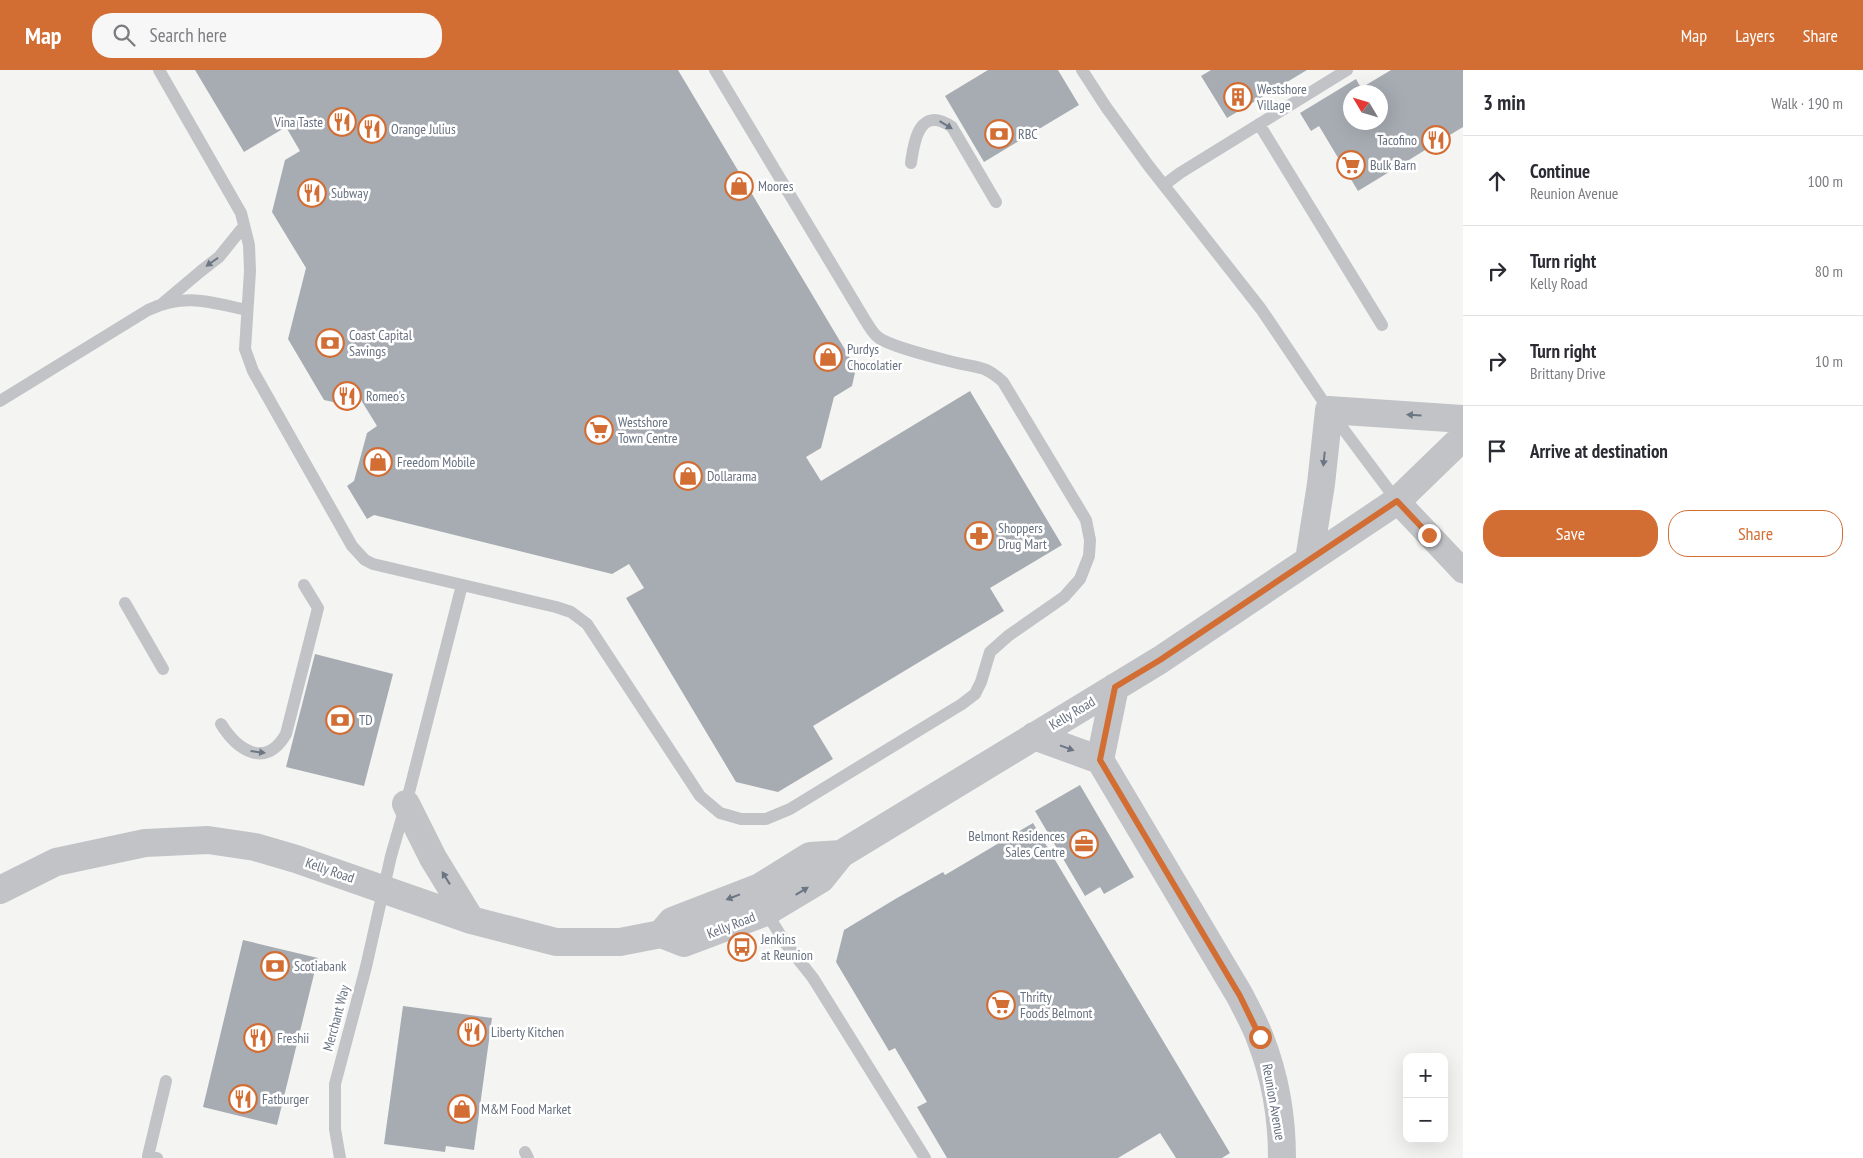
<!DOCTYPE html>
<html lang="en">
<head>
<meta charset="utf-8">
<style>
  body { margin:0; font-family:"PT Sans Narrow",sans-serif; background:#f7f7f7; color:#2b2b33 }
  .controls { position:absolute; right:15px; bottom:15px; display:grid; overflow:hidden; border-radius:10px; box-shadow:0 5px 20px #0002 }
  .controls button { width:45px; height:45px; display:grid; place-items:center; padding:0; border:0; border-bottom:1px solid #e1e1e2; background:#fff; color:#2b2b33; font:25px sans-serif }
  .compass { position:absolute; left:1343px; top:15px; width:45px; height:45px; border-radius:50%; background:#fff; box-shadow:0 5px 20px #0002; rotate:308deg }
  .stop { position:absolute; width:15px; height:15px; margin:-11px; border:4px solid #d26e34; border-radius:50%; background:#fff }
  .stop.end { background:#d26e34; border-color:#fff; box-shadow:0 1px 5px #0008 }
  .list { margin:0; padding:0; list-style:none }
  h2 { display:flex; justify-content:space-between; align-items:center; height:65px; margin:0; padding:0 20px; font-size:21px }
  h2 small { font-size:16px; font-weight:400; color:#7c7c81 }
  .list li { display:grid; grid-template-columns:32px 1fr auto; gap:15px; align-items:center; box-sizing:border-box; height:90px; padding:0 20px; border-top:1px solid #e1e1e2 }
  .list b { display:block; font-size:19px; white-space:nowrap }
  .list p { margin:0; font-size:16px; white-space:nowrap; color:#7c7c81 }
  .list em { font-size:16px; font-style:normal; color:#7c7c81 }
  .actions { display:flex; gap:10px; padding:15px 20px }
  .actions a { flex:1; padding:11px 0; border:1px solid #d26e34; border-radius:20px; text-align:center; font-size:18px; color:#d26e34 }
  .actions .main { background:#d26e34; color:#fff }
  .icon { flex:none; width:28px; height:28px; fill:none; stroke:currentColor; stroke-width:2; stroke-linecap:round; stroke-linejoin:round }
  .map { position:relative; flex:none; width:1463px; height:1088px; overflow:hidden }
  header { display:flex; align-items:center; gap:30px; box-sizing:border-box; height:70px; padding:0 25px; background:#d26e34; color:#fff }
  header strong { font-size:24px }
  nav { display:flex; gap:28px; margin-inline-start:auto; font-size:18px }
  .search { width:350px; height:45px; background:#f7f7f7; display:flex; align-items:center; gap:12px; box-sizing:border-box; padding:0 18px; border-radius:20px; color:#7c7c81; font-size:19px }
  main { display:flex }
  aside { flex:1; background:#fff }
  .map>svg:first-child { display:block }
  .building { fill:#a7acb3; fill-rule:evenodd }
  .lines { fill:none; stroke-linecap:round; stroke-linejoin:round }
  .service { stroke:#c1c3c7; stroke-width:12 }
  .minor { stroke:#c1c3c7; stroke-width:25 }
  .tertiary { stroke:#c1c3c7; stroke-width:28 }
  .oneway { fill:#6c7584 }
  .route { stroke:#d26e34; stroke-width:6 }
  .labels { text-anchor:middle; stroke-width:5; stroke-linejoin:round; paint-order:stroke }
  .poi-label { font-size:14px; fill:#677180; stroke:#fff; text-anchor:start }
  .street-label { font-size:14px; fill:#677180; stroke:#fff }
</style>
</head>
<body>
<header>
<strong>Map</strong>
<div class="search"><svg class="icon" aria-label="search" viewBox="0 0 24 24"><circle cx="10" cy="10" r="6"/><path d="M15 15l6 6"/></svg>Search here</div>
<nav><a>Map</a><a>Layers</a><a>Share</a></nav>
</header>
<main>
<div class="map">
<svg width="1463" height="1088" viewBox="0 0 1463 1088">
  <rect width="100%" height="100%" fill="#f4f5f2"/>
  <!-- building -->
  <path class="building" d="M195,0H678L856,298L852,316L834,327L821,378L806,387L821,411L970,321L1062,475L990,518L1004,541L813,656L833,689L778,722L736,712L626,528L644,518L629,494L612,504L374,445L367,449L347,416L354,411L367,363L377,356L361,330L351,336L324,330L288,269L306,198L272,142L285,90L300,81L286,57L244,82Z
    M988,0H1058L1079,35L984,92L945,26Z
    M1211,0H1307L1227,48L1201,6Z
    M1391,0H1463V57L1358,121L1319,56L1311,61L1300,43L1356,9L1361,18ZM1350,22H1380V52H1350Z
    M315,584L393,604L364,716L286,697Z
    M1080,715L1134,807L1104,824L1100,817L1085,826L1035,741Z
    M1033,753L1230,1083L1222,1088H1176L1160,1063L1118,1088H947L917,1037L927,1032L895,978L889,981L836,892L844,860L897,828L943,802L945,805Z
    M243,870L318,888L277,1055L203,1037Z
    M403,936L492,948L474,1080L446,1076L445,1082L384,1074Z"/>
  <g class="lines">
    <!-- service -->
    <path class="service" d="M159,0L241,143L249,175L250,201L245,279L253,301L352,476L365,490L373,494L556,537L571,542L587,554L700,726L720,743L741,749H766L790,739L962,634L975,624L981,612L990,582L1008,566L1064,527L1080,509L1089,486L1090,470L1086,450L1003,312C984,294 976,298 953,292C937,288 892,277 879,268C873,264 869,256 865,250L715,0
      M1082,0L1106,37L1148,95L1261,239L1329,340L1397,431
      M1259,54L1382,255
      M911,93C914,70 920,35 952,57L996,132
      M1164,115L1180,103L1347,0
      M163,233L201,201L219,187L244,156
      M0,331L148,240C185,223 209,232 247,240
      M125,533L163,599
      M221,654C238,681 266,699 286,664L318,538L304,515
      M766,842L786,874L813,908L925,1088
      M525,1082L528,1088
      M157,1088L148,1086L166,1011
      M340,1088L335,1059V1014L366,897L391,786L406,734L462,515"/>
    <!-- minor -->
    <path class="minor" d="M1397,431L1463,501"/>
    <!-- tertiary -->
    <path class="tertiary" d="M1309,490L1321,414L1329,340L1463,349
      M1034,666L1100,690L1240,926C1247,940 1255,954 1260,968C1275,1006 1282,1048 1282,1088
      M1100,690L1115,617
      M406,734L433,788L471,850
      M0,820L56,792L145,773L208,770L255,777L296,789L471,850L556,872H620L661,864L684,873L766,842L821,809L841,784L1160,590L1309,490L1397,431L1463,367
      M661,864L672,851L760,817L810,786L841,784"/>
  </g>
  <!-- one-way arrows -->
  <defs><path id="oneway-solid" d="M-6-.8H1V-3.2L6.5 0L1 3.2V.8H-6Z" transform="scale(1.25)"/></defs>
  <g class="oneway">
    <use href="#oneway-solid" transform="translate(946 55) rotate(31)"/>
    <use href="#oneway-solid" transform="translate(212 192) rotate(145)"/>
    <use href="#oneway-solid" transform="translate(1414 345) rotate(-176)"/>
    <use href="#oneway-solid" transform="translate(1324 389) rotate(96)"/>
    <use href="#oneway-solid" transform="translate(1067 678) rotate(20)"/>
    <use href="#oneway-solid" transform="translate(258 682) rotate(7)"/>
    <use href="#oneway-solid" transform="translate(446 808) rotate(-122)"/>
    <use href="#oneway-solid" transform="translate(802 821) rotate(-31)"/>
    <use href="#oneway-solid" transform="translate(733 827) rotate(159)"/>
  </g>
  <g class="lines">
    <!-- route -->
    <path class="route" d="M1260,967L1240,926L1100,690L1115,617L1160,590L1397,431L1429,465"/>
  </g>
  <!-- icons -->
  <defs>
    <symbol id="building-ring" viewBox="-11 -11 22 22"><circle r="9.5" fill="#fff" stroke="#d26e34" stroke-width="1.5"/><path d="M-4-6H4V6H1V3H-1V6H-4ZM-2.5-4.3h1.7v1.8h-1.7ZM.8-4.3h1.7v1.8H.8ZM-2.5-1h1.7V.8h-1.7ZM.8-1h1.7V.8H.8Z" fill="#d26e34"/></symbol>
    <symbol id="restaurant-ring" viewBox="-11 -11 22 22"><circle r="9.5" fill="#fff" stroke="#d26e34" stroke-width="1.5"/><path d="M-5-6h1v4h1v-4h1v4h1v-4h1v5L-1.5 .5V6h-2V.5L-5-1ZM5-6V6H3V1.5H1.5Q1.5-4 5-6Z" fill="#d26e34"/></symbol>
    <symbol id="bank-ring" viewBox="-11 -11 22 22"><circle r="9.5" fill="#fff" stroke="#d26e34" stroke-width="1.5"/><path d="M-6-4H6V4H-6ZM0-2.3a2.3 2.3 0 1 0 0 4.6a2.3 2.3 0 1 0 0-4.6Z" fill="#d26e34"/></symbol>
    <symbol id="supermarket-ring" viewBox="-11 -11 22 22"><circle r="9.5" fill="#fff" stroke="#d26e34" stroke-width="1.5"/><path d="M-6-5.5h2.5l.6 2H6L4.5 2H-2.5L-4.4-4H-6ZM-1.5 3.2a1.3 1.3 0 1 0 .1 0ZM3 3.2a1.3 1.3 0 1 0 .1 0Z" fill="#d26e34"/></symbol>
    <symbol id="shop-ring" viewBox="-11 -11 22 22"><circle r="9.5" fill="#fff" stroke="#d26e34" stroke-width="1.5"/><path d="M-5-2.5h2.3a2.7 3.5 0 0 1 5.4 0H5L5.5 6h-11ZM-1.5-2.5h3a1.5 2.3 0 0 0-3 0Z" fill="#d26e34"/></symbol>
    <symbol id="pharmacy-ring" viewBox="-11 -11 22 22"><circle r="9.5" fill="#fff" stroke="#d26e34" stroke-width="1.5"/><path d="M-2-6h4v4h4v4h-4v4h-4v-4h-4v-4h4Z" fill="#d26e34"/></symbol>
    <symbol id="office-ring" viewBox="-11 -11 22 22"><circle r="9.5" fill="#fff" stroke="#d26e34" stroke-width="1.5"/><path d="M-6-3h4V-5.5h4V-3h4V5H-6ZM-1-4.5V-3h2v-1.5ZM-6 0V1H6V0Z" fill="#d26e34"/></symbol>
    <symbol id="bus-ring" viewBox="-11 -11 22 22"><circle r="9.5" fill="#fff" stroke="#d26e34" stroke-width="1.5"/><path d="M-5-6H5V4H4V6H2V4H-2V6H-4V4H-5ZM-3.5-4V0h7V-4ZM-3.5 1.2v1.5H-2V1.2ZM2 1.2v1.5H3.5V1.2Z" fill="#d26e34"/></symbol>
  </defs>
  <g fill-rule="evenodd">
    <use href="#building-ring" x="1222" y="11" width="32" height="32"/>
    <use href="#restaurant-ring" x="326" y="36" width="32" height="32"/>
    <use href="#restaurant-ring" x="356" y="43" width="32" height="32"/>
    <use href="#bank-ring" x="983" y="48" width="32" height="32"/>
    <use href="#restaurant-ring" x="1420" y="54" width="32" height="32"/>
    <use href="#supermarket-ring" x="1335" y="79" width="32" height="32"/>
    <use href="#shop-ring" x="723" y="100" width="32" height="32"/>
    <use href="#restaurant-ring" x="296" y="107" width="32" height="32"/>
    <use href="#bank-ring" x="314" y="257" width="32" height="32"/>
    <use href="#shop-ring" x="812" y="271" width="32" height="32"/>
    <use href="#restaurant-ring" x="331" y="310" width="32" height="32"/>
    <use href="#supermarket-ring" x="583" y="344" width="32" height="32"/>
    <use href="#shop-ring" x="362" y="376" width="32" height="32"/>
    <use href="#shop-ring" x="672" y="390" width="32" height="32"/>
    <use href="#pharmacy-ring" x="963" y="450" width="32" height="32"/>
    <use href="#bank-ring" x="324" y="634" width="32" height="32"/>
    <use href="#office-ring" x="1068" y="758" width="32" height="32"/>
    <use href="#bus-ring" x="726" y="861" width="32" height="32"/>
    <use href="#bank-ring" x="259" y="880" width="32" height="32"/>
    <use href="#supermarket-ring" x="985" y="919" width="32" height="32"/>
    <use href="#restaurant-ring" x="456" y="946" width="32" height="32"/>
    <use href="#restaurant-ring" x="242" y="952" width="32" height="32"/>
    <use href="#restaurant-ring" x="227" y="1013" width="32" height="32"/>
    <use href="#shop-ring" x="446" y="1023" width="32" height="32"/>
  </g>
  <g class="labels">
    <!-- poi labels -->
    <g class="poi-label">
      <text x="1257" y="24">Westshore<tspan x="1257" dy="16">Village</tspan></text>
      <text x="323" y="57" text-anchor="end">Vina Taste</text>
      <text x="391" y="64">Orange Julius</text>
      <text x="1018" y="69">RBC</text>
      <text x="1417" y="75" text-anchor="end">Tacofino</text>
      <text x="1370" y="100">Bulk Barn</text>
      <text x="758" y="121">Moores</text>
      <text x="331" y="128">Subway</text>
      <text x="349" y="270">Coast Capital<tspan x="349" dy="16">Savings</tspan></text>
      <text x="847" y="284">Purdys<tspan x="847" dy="16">Chocolatier</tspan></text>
      <text x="366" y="331">Romeo's</text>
      <text x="618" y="357">Westshore<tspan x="618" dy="16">Town Centre</tspan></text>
      <text x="397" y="397">Freedom Mobile</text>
      <text x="707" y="411">Dollarama</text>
      <text x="998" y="463">Shoppers<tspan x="998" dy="16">Drug Mart</tspan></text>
      <text x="359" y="655">TD</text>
      <text x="1065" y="771" text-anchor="end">Belmont Residences<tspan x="1065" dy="16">Sales Centre</tspan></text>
      <text x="761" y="874">Jenkins<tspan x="761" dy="16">at Reunion</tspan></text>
      <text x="294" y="901">Scotiabank</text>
      <text x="1020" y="932">Thrifty<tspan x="1020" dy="16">Foods Belmont</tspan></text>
      <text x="491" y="967">Liberty Kitchen</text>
      <text x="277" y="973">Freshii</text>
      <text x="262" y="1034">Fatburger</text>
      <text x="481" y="1044">M&amp;M Food Market</text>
    </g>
    <!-- street labels -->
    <g class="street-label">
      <text transform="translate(1072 643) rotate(-31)" y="5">Kelly Road</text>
      <text transform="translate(330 800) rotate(19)" y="5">Kelly Road</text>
      <text transform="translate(731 855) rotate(-21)" y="5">Kelly Road</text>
      <text transform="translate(336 948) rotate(-75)" y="5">Merchant Way</text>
      <text transform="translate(1274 1032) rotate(80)" y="5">Reunion Avenue</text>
    </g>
  </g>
</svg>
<div class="controls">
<button>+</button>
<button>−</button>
</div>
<svg class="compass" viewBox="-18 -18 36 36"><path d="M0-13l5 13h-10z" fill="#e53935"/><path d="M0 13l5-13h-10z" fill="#7c7c81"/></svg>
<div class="stop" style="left:1260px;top:967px"></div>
<div class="stop end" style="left:1429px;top:465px"></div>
</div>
<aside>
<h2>3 min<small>Walk · 190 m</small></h2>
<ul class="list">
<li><svg class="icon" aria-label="ahead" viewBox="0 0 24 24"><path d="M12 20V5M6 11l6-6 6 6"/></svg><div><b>Continue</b><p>Reunion Avenue</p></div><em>100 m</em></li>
<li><svg class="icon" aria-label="right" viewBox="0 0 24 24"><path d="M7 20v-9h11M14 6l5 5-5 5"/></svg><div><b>Turn right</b><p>Kelly Road</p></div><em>80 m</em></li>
<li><svg class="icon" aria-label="right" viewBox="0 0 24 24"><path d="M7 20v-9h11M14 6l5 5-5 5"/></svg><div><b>Turn right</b><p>Brittany Drive</p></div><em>10 m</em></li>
<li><svg class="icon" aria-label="arrive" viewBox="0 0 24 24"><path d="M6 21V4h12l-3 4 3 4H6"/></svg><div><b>Arrive at destination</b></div></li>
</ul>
<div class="actions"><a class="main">Save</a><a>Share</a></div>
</aside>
</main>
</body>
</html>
